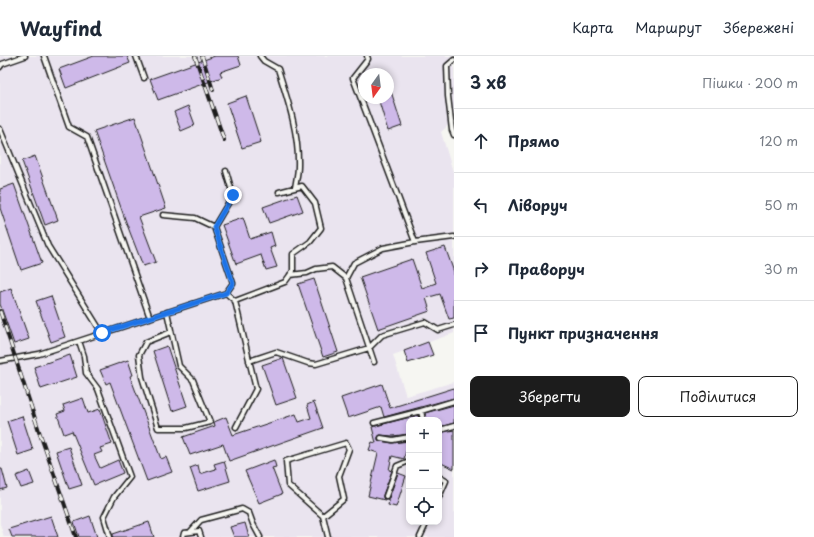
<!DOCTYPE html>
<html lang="uk">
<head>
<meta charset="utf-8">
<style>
  body { margin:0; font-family:"Playpen Sans",sans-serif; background:#f6f6f7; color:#1f2937 }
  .controls { position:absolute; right:12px; bottom:12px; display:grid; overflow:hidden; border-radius:8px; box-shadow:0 2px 6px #0003 }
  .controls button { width:36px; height:36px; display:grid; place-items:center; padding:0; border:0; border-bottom:1px solid #e0e1e3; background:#fff; color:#1f2937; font:20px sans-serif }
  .compass { position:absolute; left:358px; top:12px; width:36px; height:36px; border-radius:50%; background:#fff; box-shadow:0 2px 6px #0003; rotate:194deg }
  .stop { position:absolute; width:12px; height:12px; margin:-9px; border:3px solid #1a73e8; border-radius:50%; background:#fff }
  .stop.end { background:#1a73e8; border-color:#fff; box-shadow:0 1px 4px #0008 }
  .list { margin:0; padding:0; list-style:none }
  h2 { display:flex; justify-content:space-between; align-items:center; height:52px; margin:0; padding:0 16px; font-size:17px }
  h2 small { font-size:13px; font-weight:400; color:#747a83 }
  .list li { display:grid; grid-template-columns:26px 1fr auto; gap:12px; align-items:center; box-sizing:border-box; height:64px; padding:0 16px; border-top:1px solid #e0e1e3 }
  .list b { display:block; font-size:15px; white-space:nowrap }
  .list em { font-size:13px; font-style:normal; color:#747a83 }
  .actions { display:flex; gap:8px; padding:12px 16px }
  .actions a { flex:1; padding:9px 0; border:1px solid #1c1c1c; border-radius:8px; text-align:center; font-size:14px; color:#1c1c1c }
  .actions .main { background:#1c1c1c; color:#fff }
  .icon { flex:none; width:22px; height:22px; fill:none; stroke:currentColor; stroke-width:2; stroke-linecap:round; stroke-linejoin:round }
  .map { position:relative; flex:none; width:454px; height:481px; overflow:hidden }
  header { display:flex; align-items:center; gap:24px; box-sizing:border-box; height:56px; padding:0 20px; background:#fff; border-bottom:1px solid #e0e1e3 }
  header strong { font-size:19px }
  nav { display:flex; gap:22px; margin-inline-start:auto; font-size:14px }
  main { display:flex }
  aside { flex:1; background:#fff }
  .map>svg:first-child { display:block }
  .built { fill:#eae4ef; fill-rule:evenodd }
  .building { fill:#ceb9e9; stroke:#1c1c1c }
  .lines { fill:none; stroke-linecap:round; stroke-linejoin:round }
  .lane-casing { stroke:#1c1c1c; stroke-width:7 }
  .lane { stroke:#f6f6f2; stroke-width:4 }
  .rail-casing { stroke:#1c1c1c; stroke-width:4 }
  .rail { stroke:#f6f6f2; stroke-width:2.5; stroke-dasharray:8; stroke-linecap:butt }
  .route { stroke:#1a73e8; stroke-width:5 }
</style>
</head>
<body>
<header>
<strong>Wayfind</strong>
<nav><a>Карта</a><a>Маршрут</a><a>Збережені</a></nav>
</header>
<main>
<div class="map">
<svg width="454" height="481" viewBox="0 0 454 481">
  <rect width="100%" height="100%" fill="#f6f6f2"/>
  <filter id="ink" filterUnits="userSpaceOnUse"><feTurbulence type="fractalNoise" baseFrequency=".025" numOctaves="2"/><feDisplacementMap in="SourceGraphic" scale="8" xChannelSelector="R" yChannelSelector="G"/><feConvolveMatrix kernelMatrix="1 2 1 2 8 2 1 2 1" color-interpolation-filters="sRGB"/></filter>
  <g filter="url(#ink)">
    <!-- built -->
    <path class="built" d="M0,0H454V64L441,76L454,119V277L393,299L406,340L454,326V481H4L0,468ZM364,18H388V42H364ZM409,364H439V466H409Z"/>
    <!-- building -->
    <path class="building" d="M94,0H127L130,7L66,32L59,13Z
      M215,0H238L241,9L220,16L222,21L158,44L150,23Z
      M388,29H389L402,70L388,75L378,42H388Z
      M246,40L261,86L242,92L227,47Z
      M188,50L195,69L181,75L174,56Z
      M135,61L166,152L139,161L156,206L143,210L126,166L94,75Z
      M35,100L58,164L45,169L22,105Z
      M14,128L42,207L21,214L0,152V133Z
      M297,139L303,155L269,167L263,151Z
      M243,162L250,183L271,176L275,190L270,192L277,211L266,214L261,199L236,208L222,169Z
      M445,191L454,216V262L449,263L440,238L426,242L430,255L378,273L360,221L412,203L422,232L436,227L426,197Z
      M314,223L338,296L323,301L298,228Z
      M11,232L29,283L14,288L0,248V236Z
      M51,240L65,281L51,286L36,245Z
      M428,286L433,299L408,307L404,295Z
      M167,290L187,350L172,355L153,295Z
      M70,299L77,321L41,333L34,311Z
      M283,302L297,342L276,349L262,309Z
      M128,304L133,319L130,320L161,403L166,401L172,416L147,425L110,326L106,328L100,314Z
      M382,328L390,352L454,332V342L384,361L381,351L348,362L341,342Z
      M83,342L88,357L100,353L112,388L100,392L102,396L94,399L100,412L118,404L123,417L94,429L72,375L64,378L57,358L65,355L63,349Z
      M314,346L323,372L229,405L223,388L190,399L183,381L215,370L214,366L226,361L233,379L296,358L299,366L311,362L307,349Z
      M454,349V367L439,371V364H426L425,357Z
      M418,359L419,364H409V378L393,380L380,379L378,381V384L380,385L392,387L409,385V396L406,395L404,403L392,400L389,414L392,415L383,439V442L384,443L389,442L398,417L406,420L396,451L388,449L389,445L368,440L378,397L369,394L372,386L376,387L372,371Z
      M22,360L33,394L18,399L7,365Z
      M454,374V413L439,406V377Z
      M69,391L82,429L69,433L56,395Z
      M274,404L276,411L272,412L282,438L259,447L245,415Z
      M224,405L230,425L198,435L190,412L198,409L200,418L216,413L214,408Z
      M0,413H2L7,432L0,434Z
      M29,415L34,428L21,432L16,420Z
      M51,460L58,481H12L9,473Z
      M90,460L97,481H79L74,466Z
      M149,466L154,481H113V478Z
      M245,467L249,481H234L230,471Z"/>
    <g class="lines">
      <defs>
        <path id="lane" d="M44,0L69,71L87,81L150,262
          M136,0L144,22
          M260,0L264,5L278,13C288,45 299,77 298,110C298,117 296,125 295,132
          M367,0L368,3L353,22L415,186
          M454,4L447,10L448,40L452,74L454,79
          M0,11L2,8L25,0
          M0,73L48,190L102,277
          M163,159L195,162L214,171L233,227L226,237
          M214,171L233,139L226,115
          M290,219L307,217L316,213L332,211L346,222
          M235,245L285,226L293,215V198L310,186L321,172L315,147L302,130L279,136
          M167,256L179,310L193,324L210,366L186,372H158L142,321L139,299L146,286L171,276
          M79,285L84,300L86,317L98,333L130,421L114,441L104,461L110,481
          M0,305L39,298L226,237L235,245L256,333L236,371
          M249,305L276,296L308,307L316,308L369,292L382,279L425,266L438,274L454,269
          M374,306L346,222L354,207L383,192L415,186L454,181
          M421,355L423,364
          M374,367L421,355L454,345
          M440,374L454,370
          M381,382L393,384L409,381
          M439,421L446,425L439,441
          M386,440L397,410L409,405
          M323,460L344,443L339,420L349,393L346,387L286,405L288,429L323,460L328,481
          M190,476L201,464L242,453L249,457L253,468L260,481
          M183,481L184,477L199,475L201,481
          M420,481L427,466"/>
      </defs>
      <!-- lane casing -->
      <use href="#lane" class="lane-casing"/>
      <!-- lane -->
      <use href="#lane" class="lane"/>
      <defs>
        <path id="rail" d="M195,0L224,84
          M202,0L213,34
          M0,255L40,378L76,481"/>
      </defs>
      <!-- rail casing -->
      <use href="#rail" class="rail-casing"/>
      <!-- rail -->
      <use href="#rail" class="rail"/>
    </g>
  </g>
  <g class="lines" filter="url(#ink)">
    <!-- route -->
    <path class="route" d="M102,277L226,237L233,227L214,171L233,139"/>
  </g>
</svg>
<div class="controls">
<button>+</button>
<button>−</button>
<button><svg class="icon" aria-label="locate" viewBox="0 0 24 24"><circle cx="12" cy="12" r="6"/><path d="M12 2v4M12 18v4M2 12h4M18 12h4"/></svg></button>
</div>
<svg class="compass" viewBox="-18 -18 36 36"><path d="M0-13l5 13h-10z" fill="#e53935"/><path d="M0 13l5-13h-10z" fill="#747a83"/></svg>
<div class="stop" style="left:102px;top:277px"></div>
<div class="stop end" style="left:233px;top:139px"></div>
</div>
<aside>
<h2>3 хв<small>Пішки · 200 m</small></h2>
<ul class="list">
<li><svg class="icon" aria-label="ahead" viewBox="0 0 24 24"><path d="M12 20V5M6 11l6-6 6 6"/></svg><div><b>Прямо</b></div><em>120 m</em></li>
<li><svg class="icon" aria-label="left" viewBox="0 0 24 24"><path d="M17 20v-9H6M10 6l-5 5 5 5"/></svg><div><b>Ліворуч</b></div><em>50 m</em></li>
<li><svg class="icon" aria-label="right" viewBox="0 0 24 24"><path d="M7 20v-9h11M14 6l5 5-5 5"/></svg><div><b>Праворуч</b></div><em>30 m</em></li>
<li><svg class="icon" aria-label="arrive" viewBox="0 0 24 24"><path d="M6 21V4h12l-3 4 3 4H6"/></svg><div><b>Пункт призначення</b></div></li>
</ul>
<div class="actions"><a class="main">Зберегти</a><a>Поділитися</a></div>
</aside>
</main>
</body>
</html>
